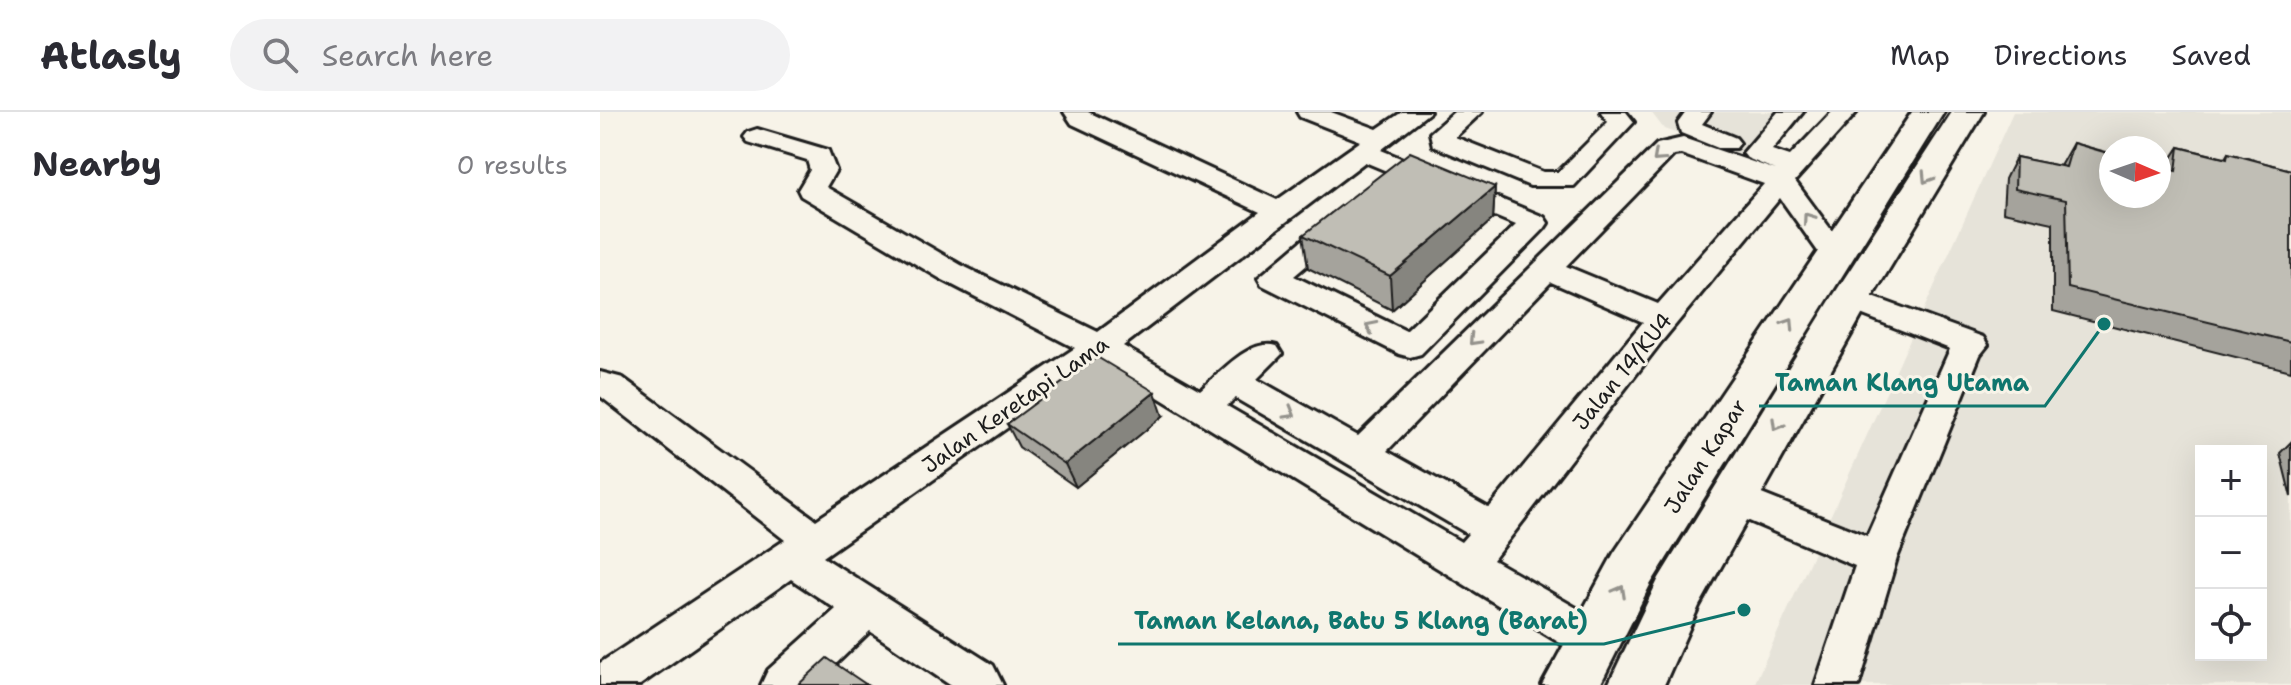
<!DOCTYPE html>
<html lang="en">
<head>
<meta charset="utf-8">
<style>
  body { margin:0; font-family:"Shantell Sans",sans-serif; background:#f2f2f3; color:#2b2b33 }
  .controls { position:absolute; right:24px; bottom:24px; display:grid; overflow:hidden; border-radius:0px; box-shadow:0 8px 32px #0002 }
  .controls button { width:72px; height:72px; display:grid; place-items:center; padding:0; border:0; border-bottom:2px solid #e1e1e2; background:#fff; color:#2b2b33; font:40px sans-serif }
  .compass { position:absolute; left:1499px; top:24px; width:72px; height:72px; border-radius:50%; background:#fff; box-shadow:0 8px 32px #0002; rotate:92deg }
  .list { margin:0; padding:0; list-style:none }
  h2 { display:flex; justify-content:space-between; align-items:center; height:104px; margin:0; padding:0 32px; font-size:34px }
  h2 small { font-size:26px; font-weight:400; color:#7c7c81 }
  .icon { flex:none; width:44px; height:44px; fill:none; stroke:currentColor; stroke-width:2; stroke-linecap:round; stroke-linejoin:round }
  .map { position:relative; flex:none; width:1691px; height:573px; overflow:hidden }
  header { display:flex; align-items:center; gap:48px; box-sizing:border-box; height:112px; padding:0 40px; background:#fff; border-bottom:2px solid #e1e1e2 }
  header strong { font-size:38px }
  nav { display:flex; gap:44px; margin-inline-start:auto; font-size:28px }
  .search { width:560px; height:72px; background:#f2f2f3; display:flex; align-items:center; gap:20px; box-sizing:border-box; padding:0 28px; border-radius:44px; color:#7c7c81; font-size:30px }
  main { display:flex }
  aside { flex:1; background:#fff }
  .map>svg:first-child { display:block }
  .built { fill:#e6e3d9; fill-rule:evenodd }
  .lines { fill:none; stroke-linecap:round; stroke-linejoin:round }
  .minor-casing { stroke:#1c1c1c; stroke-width:6 }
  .highway-casing { stroke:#1c1c1c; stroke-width:6 }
  .minor { fill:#f7f3e8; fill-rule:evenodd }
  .highway { fill:#f7f3e8; fill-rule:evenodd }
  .wall { fill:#a5a39c; stroke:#1c1c1c; stroke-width:2 }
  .shaded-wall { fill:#86857f; stroke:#1c1c1c; stroke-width:2 }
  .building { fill:#c0beb5; stroke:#1c1c1c; stroke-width:2 }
  .oneway { stroke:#94928c }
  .labels { text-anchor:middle; stroke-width:6; stroke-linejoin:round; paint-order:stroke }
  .street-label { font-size:22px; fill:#1c1c1c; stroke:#f7f3e8 }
  .leader { fill:none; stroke:#0f766e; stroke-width:3 }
  .callout-dot { fill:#0f766e; stroke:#f7f3e8; stroke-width:3 }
  .callout-label { font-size:24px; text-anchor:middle; font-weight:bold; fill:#0f766e; stroke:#f7f3e8; stroke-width:6; stroke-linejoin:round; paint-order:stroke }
</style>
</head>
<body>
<header>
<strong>Atlasly</strong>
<div class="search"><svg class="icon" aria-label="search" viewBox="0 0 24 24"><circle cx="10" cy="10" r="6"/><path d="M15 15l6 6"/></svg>Search here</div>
<nav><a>Map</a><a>Directions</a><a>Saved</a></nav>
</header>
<main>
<aside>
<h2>Nearby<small>0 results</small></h2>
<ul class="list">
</ul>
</aside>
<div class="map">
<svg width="1691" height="573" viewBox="0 0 1691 573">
  <rect width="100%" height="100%" fill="#f7f3e8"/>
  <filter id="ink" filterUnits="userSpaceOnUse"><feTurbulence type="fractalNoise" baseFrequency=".0125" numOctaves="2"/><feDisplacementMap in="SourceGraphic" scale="16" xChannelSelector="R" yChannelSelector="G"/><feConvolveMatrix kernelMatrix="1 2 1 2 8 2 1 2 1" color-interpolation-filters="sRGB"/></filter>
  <g filter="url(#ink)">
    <!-- built -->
    <path class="built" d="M1051,0H1192L1149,47L1064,17Z
      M1413,0H1691V573H1154ZM1511,36H1559V84H1511ZM1601,339H1661V543H1601Z"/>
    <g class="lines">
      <defs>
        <path id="minor" d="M464,0H488L677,88L761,29L700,5L697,0H731L777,17L802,0H830L781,38L944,105L948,111L944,117L821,242L810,245L799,242L662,173L658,166L732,103L742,101L752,103L756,109L752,115L694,164L806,219L916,113L765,50L523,234L600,278C621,261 649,226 677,234L682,242L657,267L758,324L1057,32L1083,26L1176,58L1147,46L1143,41L1178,0H1203L1172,38L1190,44L1232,0H1257L1195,69L1249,142L1244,148L1234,151L1224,148L1180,86L1062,229L893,448L1008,514L1014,528L1008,542L993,547L978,542L501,250L223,445L393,553L403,573H350L270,519L214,573H161L168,558L236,497L191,467L40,573H0V551L185,428L0,284V260L23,266L216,408L475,236L341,167L201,84L198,78L210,58L207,48L148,30L144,25L148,20L157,17L228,38L236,58L226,75L361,153L498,220L660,100L472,12ZM1081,42L1164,72L1058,192L966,154L1074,43ZM951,170L1043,210L889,396L787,339ZM635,286L868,422L861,430L627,294Z
          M854,0H882L855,25L943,60H958L1008,10L1001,0H1026L1034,10L974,74H930L833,34L830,21Z
          M1086,0H1111L1102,12L1136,26L1140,31L1136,36H1118L1081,21L1078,11Z
          M1251,177L1383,225L1388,233L1380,243L1297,446L1259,573H1215L1255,454L1121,397L1115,386L1121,375L1134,371L1267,424L1350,237L1240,194L1236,187L1240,180Z"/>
        <path id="highway" d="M1312,0H1344L1050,473L1000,573H942L1014,441Z
          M1352,0H1384L1271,187L1099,494L1064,573H1008L1059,466L1231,187Z"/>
      </defs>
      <!-- minor casing -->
      <use href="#minor" class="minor-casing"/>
      <!-- highway casing -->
      <use href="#highway" class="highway-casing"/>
      <!-- minor -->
      <use href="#minor" class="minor"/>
      <!-- highway -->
      <use href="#highway" class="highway"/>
    </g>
    <!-- wall -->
    <path class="wall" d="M1473,31L1565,56L1579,35L1625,46L1628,41L1691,58V259L1453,199V111L1403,100L1405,67L1416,45L1460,54Z
      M895,75L893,107L792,198L708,156L703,123Z
      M563,304L476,375L419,335L407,312Z
      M1691,330V385L1680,341Z"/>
    <!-- shaded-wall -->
    <path class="shaded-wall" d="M895,75L893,107L792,198L790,164Z
      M555,280L563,304L476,375L465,352Z"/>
    <!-- building -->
    <path class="building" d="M1473,31L1511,42V84H1559V55L1576,59L1579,35L1627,47L1628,41L1691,58V230L1468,176L1466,88L1415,77L1416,45L1466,55Z
      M810,40L895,75L790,164L703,123Z
      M497,245L555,280L465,352L407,312Z
      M227,546L267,573H198Z"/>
    <!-- one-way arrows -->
    <defs><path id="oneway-chevron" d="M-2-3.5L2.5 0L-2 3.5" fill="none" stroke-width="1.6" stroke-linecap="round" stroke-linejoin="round" transform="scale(2)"/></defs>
    <g class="oneway">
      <use href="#oneway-chevron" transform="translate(1058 45) rotate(138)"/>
      <use href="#oneway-chevron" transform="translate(1327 66) rotate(122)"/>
      <use href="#oneway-chevron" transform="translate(1208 106) rotate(-125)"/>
      <use href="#oneway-chevron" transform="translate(1189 212) rotate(-57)"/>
      <use href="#oneway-chevron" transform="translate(771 215) rotate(-154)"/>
      <use href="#oneway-chevron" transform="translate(874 228) rotate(134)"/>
      <use href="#oneway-chevron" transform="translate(690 301) rotate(30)"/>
      <use href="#oneway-chevron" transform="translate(1177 313) rotate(120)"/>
      <use href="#oneway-chevron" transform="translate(1020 479) rotate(-61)"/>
    </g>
  </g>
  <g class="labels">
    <!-- street labels -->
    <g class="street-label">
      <text transform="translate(1022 259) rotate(-51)" y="8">Jalan 14/KU4</text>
      <text transform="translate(415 292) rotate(-35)" y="8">Jalan Keretapi Lama</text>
      <text transform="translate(1105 344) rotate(-57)" y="8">Jalan Kapar</text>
    </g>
  </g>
  <!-- callouts -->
  <path class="leader" d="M1504 212L1445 294H1159M1144 498L1004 532H518"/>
  <g class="callout-dot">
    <circle cx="1504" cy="212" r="8"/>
    <circle cx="1144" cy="498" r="8"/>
  </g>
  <g class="callout-label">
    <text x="1302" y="279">Taman Klang Utama</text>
    <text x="761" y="517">Taman Kelana, Batu 5 Klang (Barat)</text>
  </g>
</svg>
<div class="controls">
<button>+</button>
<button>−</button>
<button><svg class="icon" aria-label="locate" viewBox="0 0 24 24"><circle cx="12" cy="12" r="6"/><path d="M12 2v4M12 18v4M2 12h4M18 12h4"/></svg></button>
</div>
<svg class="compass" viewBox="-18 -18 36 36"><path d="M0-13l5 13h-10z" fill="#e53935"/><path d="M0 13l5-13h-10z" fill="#7c7c81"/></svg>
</div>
</main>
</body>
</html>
